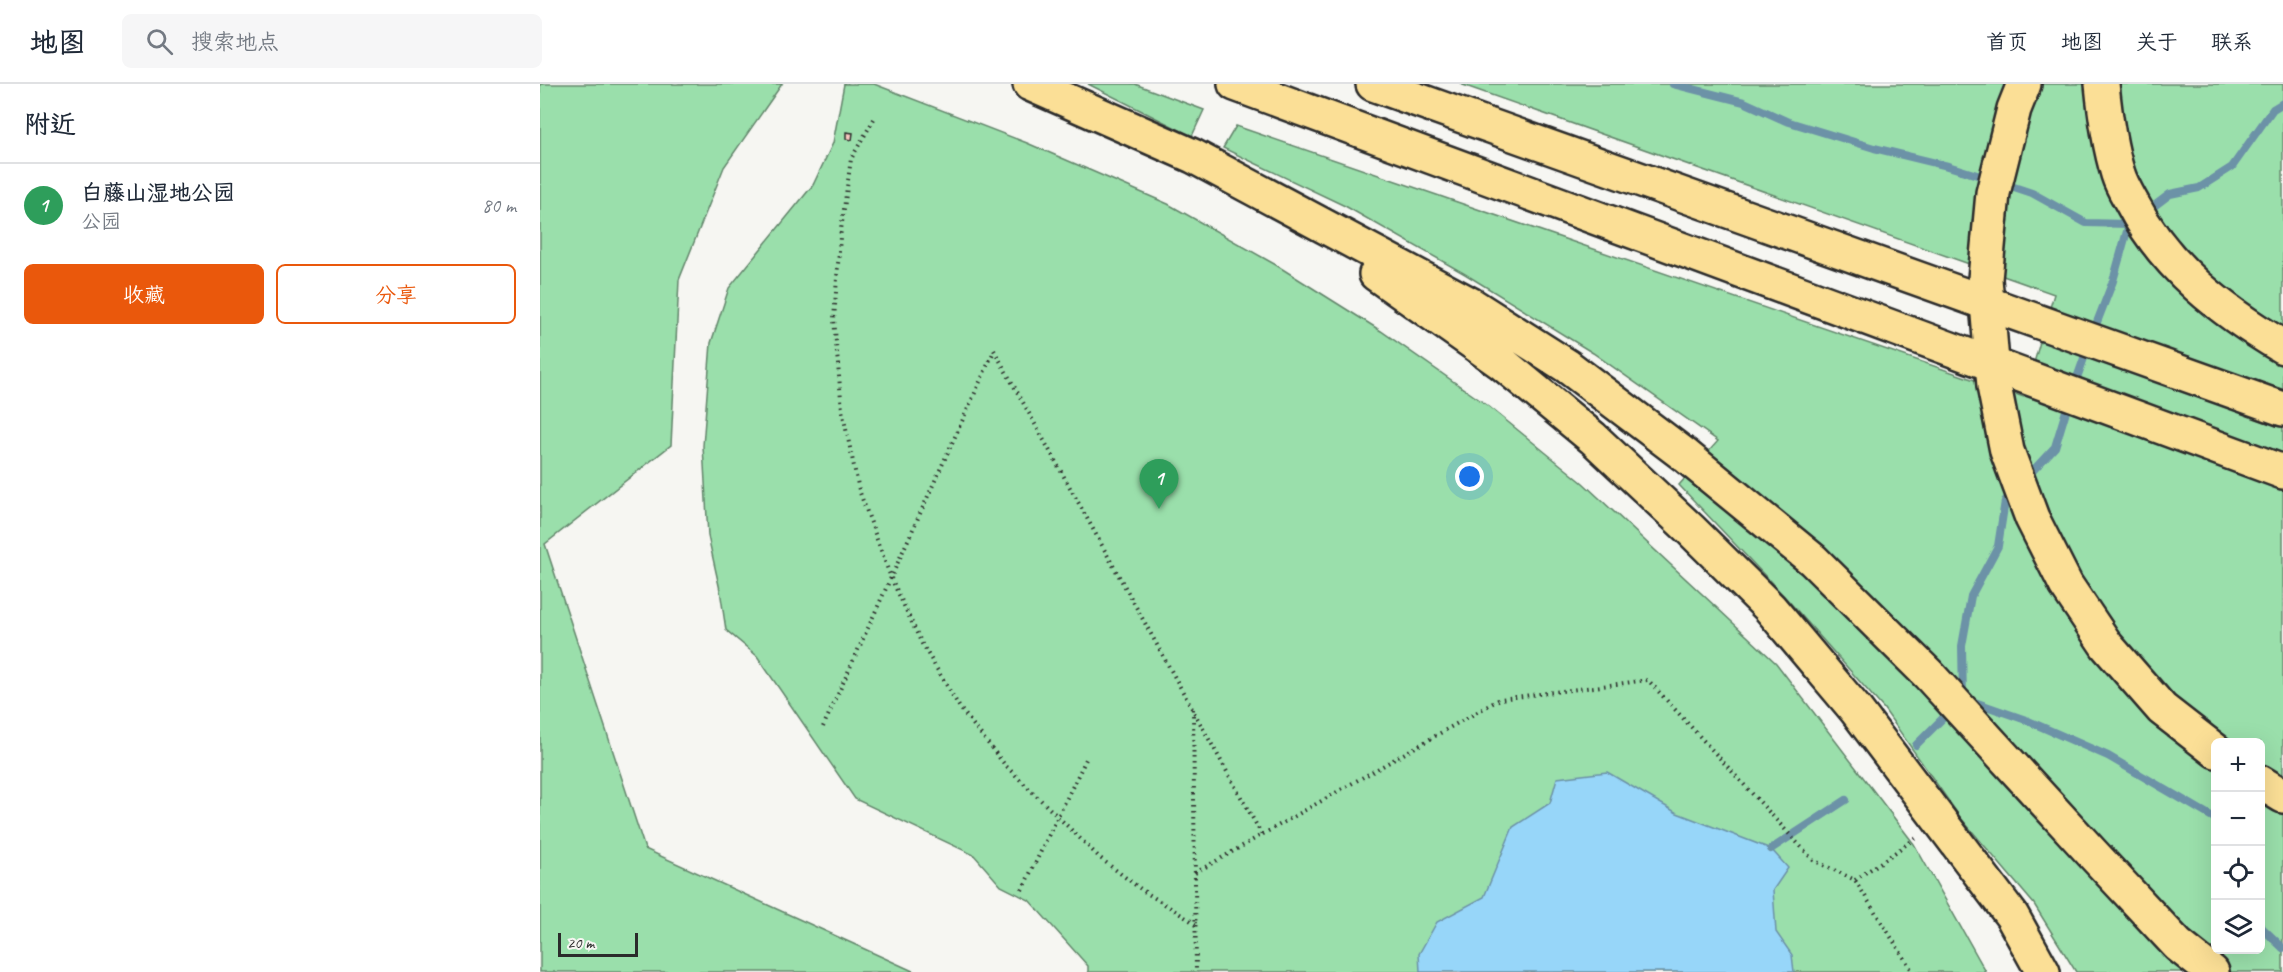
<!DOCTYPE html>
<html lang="zh">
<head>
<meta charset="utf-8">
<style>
  body { margin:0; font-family:Caveat,"LXGW WenKai TC",sans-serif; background:#f6f6f7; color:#1f2937 }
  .controls { position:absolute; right:18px; bottom:18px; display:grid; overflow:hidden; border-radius:9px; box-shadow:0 6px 24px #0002 }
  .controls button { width:54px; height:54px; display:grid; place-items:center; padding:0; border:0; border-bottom:2px solid #e0e1e3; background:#fff; color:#1f2937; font:30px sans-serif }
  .scale { position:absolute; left:18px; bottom:15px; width:80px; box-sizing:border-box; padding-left:6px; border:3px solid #2b2b2b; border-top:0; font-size:16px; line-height:21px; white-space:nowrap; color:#2b2b2b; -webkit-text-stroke:4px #f6f6f2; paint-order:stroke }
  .you { position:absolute; left:930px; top:393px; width:21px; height:21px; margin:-15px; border:4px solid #fff; border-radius:50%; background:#1a73e8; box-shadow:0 0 0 9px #1a73e833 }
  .badge { display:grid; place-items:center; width:39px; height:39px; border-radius:50%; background:#ea580c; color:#fff; font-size:20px; font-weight:700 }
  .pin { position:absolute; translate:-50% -50px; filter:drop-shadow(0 2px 3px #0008) }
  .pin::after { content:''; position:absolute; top:32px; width:21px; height:18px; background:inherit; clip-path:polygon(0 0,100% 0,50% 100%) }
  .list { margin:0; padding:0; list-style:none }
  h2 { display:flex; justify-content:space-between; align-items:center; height:78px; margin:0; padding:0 24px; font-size:26px }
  h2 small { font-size:20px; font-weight:400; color:#747a83 }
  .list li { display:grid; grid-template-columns:39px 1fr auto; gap:18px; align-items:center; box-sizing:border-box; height:84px; padding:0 24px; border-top:2px solid #e0e1e3 }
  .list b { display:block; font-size:22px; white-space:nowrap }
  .list p { margin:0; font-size:20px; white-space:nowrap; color:#747a83 }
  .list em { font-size:20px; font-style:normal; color:#747a83 }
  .actions { display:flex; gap:12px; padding:18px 24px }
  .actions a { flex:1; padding:14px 0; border:2px solid #ea580c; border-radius:9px; text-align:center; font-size:21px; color:#ea580c }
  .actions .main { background:#ea580c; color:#fff }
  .icon { flex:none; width:33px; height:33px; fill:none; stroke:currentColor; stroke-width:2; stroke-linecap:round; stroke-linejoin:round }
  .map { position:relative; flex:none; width:1743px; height:888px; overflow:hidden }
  header { display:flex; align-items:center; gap:36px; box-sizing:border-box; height:84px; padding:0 30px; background:#fff; border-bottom:2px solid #e0e1e3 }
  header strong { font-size:28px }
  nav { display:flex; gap:33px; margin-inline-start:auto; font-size:21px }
  .search { width:420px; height:54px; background:#f6f6f7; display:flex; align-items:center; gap:15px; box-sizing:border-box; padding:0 21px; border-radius:9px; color:#747a83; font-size:22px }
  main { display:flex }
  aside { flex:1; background:#fff }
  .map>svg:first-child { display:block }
  .green { fill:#9adfab; stroke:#62856b; stroke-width:1.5; fill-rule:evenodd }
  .water { fill:#97d6f9; stroke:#6c92a7; stroke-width:1.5 }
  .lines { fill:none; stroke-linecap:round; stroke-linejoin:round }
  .stream { stroke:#6c92a7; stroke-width:8 }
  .building { fill:#f8c8c0; stroke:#2b2b2b; stroke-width:1.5 }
  .major-casing { stroke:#2b2b2b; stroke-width:38 }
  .highway-casing { stroke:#2b2b2b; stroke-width:38 }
  .path { stroke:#2b2b2b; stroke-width:4; stroke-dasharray:1.5 4.5; stroke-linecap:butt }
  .major { stroke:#fbdf96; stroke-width:33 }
  .highway { stroke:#fbdf96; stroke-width:33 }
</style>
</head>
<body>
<header>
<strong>地图</strong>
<div class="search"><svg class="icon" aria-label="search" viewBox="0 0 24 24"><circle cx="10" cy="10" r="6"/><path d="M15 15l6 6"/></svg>搜索地点</div>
<nav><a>首页</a><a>地图</a><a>关于</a><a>联系</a></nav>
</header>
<main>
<aside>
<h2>附近<small></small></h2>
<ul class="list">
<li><span class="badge" style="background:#2e9e5b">1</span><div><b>白藤山湿地公园</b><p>公园</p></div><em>80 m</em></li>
</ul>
<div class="actions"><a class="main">收藏</a><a>分享</a></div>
</aside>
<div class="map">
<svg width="1743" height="888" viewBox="0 0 1743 888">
  <rect width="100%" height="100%" fill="#f6f6f2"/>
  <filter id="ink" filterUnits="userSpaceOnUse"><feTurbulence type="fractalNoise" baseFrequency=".0167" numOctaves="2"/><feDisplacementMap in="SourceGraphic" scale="12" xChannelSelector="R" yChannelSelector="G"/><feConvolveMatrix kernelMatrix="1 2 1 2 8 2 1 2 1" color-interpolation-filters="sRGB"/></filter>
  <g filter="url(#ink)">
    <!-- green -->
    <path class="green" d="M0,0H242L184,83L139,196L131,361L5,460L105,765L375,888H0Z
      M304,0H334L487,59L628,120L736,181L841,247L947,321L1043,399L1236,579L1374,760L1446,888H548V882L489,816L461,802L434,771L315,715L217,572L186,546L180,506L168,452L163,362L171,259L189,204L273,101L293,59Z
      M548,0H595L664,26L652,52Z
      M920,0H1743V888H1536L1494,820L1420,733L1344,625L1246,514L1139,401L1178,357L1053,269L925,190L805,122L683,64L696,42L1484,313L1514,210ZM1676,658H1720V866H1676Z"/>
    <!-- water -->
    <path class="water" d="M1067,688L1137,729L1231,765L1248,784L1233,806L1236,848L1252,871L1254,888H880L879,870L897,838L944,813L973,743L1010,719L1017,694Z"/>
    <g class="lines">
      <!-- stream -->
      <path class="stream" d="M1133,0L1204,18L1246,37L1334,64L1408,82L1450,95
        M1462,99L1492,109L1546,139L1589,140L1594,136
        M1605,129L1630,110L1659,104L1692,83L1733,25L1743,19
        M1552,251L1573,197L1589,140
        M1533,305L1548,263
        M1485,395L1515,363L1529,317
        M1423,614L1422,562L1431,512L1458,462L1465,417L1474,407
        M1426,615L1486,636L1568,672L1676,735
        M1376,661L1412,625
        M1231,765L1306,716
        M1720,801V804
        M1720,842L1743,864"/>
    </g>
    <!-- building -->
    <path class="building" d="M306,48L313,49L312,56L306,55Z"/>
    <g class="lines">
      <defs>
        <path id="major" d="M695,0L1743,388
          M833,0L1743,325"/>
        <path id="highway" d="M490,0L653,72L930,220L1027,282L1146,372L1273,476L1388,590L1552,769L1638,861L1672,888
          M1484,0L1474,25L1453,109L1445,195L1454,302L1467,367L1492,434L1526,501L1567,562L1622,625L1676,667
          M1562,0C1565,31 1569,61 1578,90C1581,100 1587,110 1592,119C1625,183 1682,227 1743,263
          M836,190L962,279L1053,354L1150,445L1230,524L1316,626L1472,832L1503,888
          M1720,698L1743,712"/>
      </defs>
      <!-- major casing -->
      <use href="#major" class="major-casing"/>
      <!-- highway casing -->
      <use href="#highway" class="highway-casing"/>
      <!-- path -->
      <path class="path" d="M334,35L311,75L300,153L294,235L302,326L319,406L351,494L382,560L420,624L465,681L560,774L602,806L656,840
        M454,266L722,751
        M653,625L656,888
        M283,643L454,267
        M655,789L960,615L1108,596L1273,776L1315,796L1373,888
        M1315,796L1376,754
        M482,806L547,673"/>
      <!-- major -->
      <use href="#major" class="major"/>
      <!-- highway -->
      <use href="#highway" class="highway"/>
    </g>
  </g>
</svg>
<div class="controls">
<button>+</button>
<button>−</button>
<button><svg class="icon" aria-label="locate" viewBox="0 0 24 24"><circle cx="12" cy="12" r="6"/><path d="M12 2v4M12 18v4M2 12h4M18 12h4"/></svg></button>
<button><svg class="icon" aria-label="layers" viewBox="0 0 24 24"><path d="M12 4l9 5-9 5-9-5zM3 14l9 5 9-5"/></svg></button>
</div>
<div class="scale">20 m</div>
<div class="you"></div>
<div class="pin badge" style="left:619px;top:425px;background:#2e9e5b">1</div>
</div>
</main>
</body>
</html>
